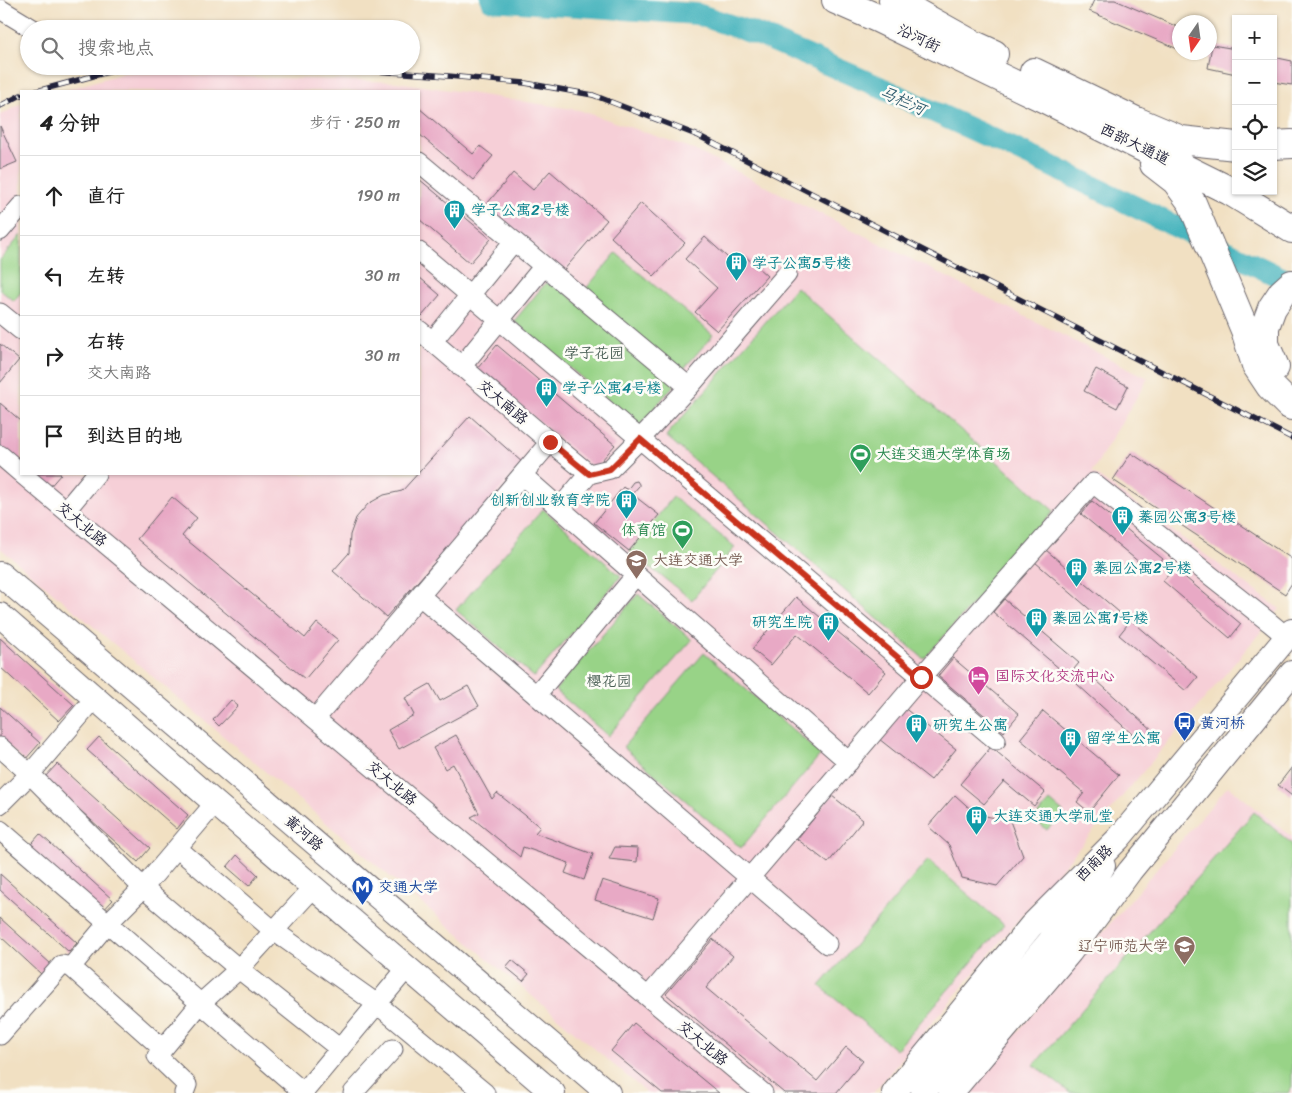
<!DOCTYPE html>
<html lang="zh">
<head>
<meta charset="utf-8">
<style>
  body { margin:0; font-family:Sriracha,"LXGW WenKai TC",sans-serif; background:#f2f2f2; color:#222 }
  .controls { position:absolute; right:15px; top:15px; display:grid; overflow:hidden; border-radius:0px; box-shadow:0 1px 4px #0004 }
  .controls button { width:45px; height:45px; display:grid; place-items:center; padding:0; border:0; border-bottom:1px solid #e0e0e0; background:#fff; color:#222; font:25px sans-serif }
  .compass { position:absolute; left:1172px; top:15px; width:45px; height:45px; border-radius:50%; background:#fff; box-shadow:0 1px 4px #0004; rotate:193deg }
  .stop { position:absolute; width:15px; height:15px; margin:-11px; border:4px solid #c8321e; border-radius:50%; background:#fff }
  .stop.end { background:#c8321e; border-color:#fff; box-shadow:0 1px 5px #0008 }
  .list { margin:0; padding:0; list-style:none }
  h2 { display:flex; justify-content:space-between; align-items:center; height:65px; margin:0; padding:0 20px; font-size:21px }
  h2 small { font-size:16px; font-weight:400; color:#767676 }
  .list li { display:grid; grid-template-columns:32px 1fr auto; gap:15px; align-items:center; box-sizing:border-box; height:80px; padding:0 20px; border-top:1px solid #e0e0e0 }
  .list b { display:block; font-size:19px; white-space:nowrap }
  .list p { margin:0; font-size:16px; white-space:nowrap; color:#767676 }
  .list em { font-size:16px; font-style:normal; color:#767676 }
  .icon { flex:none; width:28px; height:28px; fill:none; stroke:currentColor; stroke-width:2; stroke-linecap:round; stroke-linejoin:round }
  .map { position:relative; flex:none; width:1292px; height:1093px; overflow:hidden }
  .search { position:absolute; background:#fff; box-shadow:0 1px 4px #0004; left:20px; top:20px; width:400px; height:55px; display:flex; align-items:center; gap:12px; box-sizing:border-box; padding:0 18px; border-radius:28px; color:#767676; font-size:19px }
  .panel { position:absolute; background:#fff; box-shadow:0 1px 4px #0004; left:20px; top:90px; width:400px; height:385px; border-radius:0px }
  .map>svg:first-child { display:block }
  .built { fill:#f6cfd7 }
  .green { fill:#98d387; stroke:#5d7a61 }
  .lines { fill:none; stroke-linecap:round; stroke-linejoin:round }
  .river { stroke:#42b2bc; stroke-width:22 }
  .building { fill:#e8a9c5 }
  .minor-casing { stroke:#6a646a; stroke-width:21 }
  .major-casing { stroke:#6a646a; stroke-width:26 }
  .highway-casing { stroke:#6a646a; stroke-width:30 }
  .minor { stroke:#fff; stroke-width:19 }
  .major { stroke:#fff; stroke-width:24 }
  .highway { stroke:#fff; stroke-width:28 }
  .rail-casing { stroke:#22223b; stroke-width:5.5 }
  .rail { stroke:#fdfcf7; stroke-width:4; stroke-dasharray:11; stroke-linecap:butt }
  .route { stroke:#c8321e; stroke-width:6 }
  .labels { text-anchor:middle; stroke-width:5; stroke-linejoin:round; paint-order:stroke }
  .street-label { font-size:15px; fill:#22223b; stroke:#fdfcf7 }
  .culture-label { font-size:15px; fill:#0d838f; stroke:#fdfcf7; text-anchor:start }
  .park-label { font-size:15px; fill:#4b6056; stroke:#fdfcf7 }
  .leisure-label { font-size:15px; fill:#27864d; stroke:#fdfcf7; text-anchor:start }
  .education-label { font-size:15px; fill:#785e54; stroke:#fdfcf7; text-anchor:start }
  .hotel-label { font-size:15px; fill:#b23c85; stroke:#fdfcf7; text-anchor:start }
  .transit-label { font-size:15px; fill:#164399; stroke:#fdfcf7; text-anchor:start }
  .water-label { font-size:16px; font-style:italic; fill:#2f5c6f; stroke:#fdfcf7 }
</style>
</head>
<body>
<div class="map">
<svg width="1292" height="1093" viewBox="0 0 1292 1093">
  <rect width="100%" height="100%" fill="#fdfcf7"/>
  <filter id="ink" filterUnits="userSpaceOnUse"><feTurbulence type="fractalNoise" baseFrequency=".02" numOctaves="2"/><feDisplacementMap in="SourceGraphic" scale="10" xChannelSelector="R" yChannelSelector="G"/><feConvolveMatrix kernelMatrix="1 2 1 2 8 2 1 2 1" color-interpolation-filters="sRGB"/></filter>
  <filter id="wash" filterUnits="userSpaceOnUse"><feTurbulence type="fractalNoise" baseFrequency=".0096" numOctaves="4" result="noise"/><feDisplacementMap in="SourceGraphic" scale="20" xChannelSelector="R" yChannelSelector="G"/><feGaussianBlur stdDeviation="1.12" result="paint"/><feColorMatrix in="noise" values="0 0 0 0 0 0 0 0 0 0 0 0 0 0 0 0 0 1.4 0 .05"/><feComposite in="paint" operator="in"/></filter>
  <g filter="url(#wash)">
    <rect width="100%" height="100%" fill="#f1e0c2"/>
    <!-- built -->
    <path class="built" d="M124,73L397,82L579,110L688,147L1148,378L1092,472L1280,609L873,1093H647L0,548V115L21,104V474H419V91H62Z
      M1228,786L1292,837V1093H965Z"/>
    <!-- green -->
    <path class="green" d="M21,235V292L14,301L0,290V260Z
      M616,253L713,335L681,372L584,291Z
      M549,279L675,384L639,426L514,321Z
      M796,287L1054,511L924,659L666,436Z
      M673,497L735,547L692,600L629,551Z
      M543,509L621,576L534,677L456,610Z
      M638,594L692,640L608,736L555,690Z
      M704,653L821,754L741,848L623,747Z
      M1050,801L1063,812L1047,830L1034,819Z
      M1254,812L1292,844V1088L1288,1093H1070L1034,1065Z
      M928,860L1004,925L896,1050L820,986Z"/>
    <g class="lines">
      <!-- river -->
      <path class="river" d="M491,0L697,14L759,35L873,84L1043,162L1292,283"/>
    </g>
    <g id="blocks">
      <!-- building -->
      <path class="building" d="M1094,0H1115L1180,28V50L1089,11Z
        M1212,45L1236,49V74L1208,68Z
        M1273,57L1292,61V85L1273,82Z
        M419,108L473,154L480,146L493,156L473,180L419,134Z
        M0,126L17,162L0,169Z
        M550,171L607,220L563,271L486,205L513,173L533,190Z
        M419,179L491,239L470,263L419,219Z
        M641,203L685,243L654,276L611,237Z
        M705,237L737,266L746,257L767,276L717,331L695,312L717,288L685,259Z
        M419,277L440,295L422,316L419,314Z
        M0,344L19,360L0,383Z
        M497,345L615,445L595,468L477,369Z
        M1096,369L1128,386L1117,408L1084,391Z
        M0,403L21,421V467L0,450Z
        M470,416L523,463L386,617L333,571L349,553L350,535L356,518L368,504L384,495L402,491Z
        M1131,453L1292,559V583L1285,594L1113,480Z
        M30,474H61L48,489Z
        M637,481L639,484V486L632,494L659,515L629,551L594,523L623,487L627,490L633,482Z
        M172,497L197,518L182,536L305,638L317,623L338,640L305,679L137,539Z
        M1092,501L1163,559L1152,573L1081,514Z
        M1046,550L1119,612L1108,625L1035,562Z
        M1174,568L1241,624L1230,638L1163,581Z
        M796,597L886,672L868,693L797,634L771,665L752,649Z
        M1004,599L1079,663L1068,676L993,612Z
        M1131,620L1198,677L1186,691L1119,635Z
        M0,638L74,705L59,721L0,667Z
        M953,658L1019,714L1004,732L938,676Z
        M1087,672L1155,733L1144,745L1077,684Z
        M430,684L440,701L468,686L479,706L399,749L388,730L414,715L405,698Z
        M231,700L238,706L219,726L213,720Z
        M0,707L40,743L24,761L0,739Z
        M903,707L956,749L931,780L879,739Z
        M1043,711L1119,775L1089,812L1077,802L1084,793L1020,739Z
        M456,735L492,799L497,793L540,827L535,833L593,854L584,880L565,873L569,863L523,847L520,857L471,817L479,813L453,764L445,769L433,748Z
        M99,737L188,815L177,829L87,750Z
        M991,747L1045,792L1034,806L1004,781L984,804L960,784Z
        M57,764L150,848L138,862L44,778Z
        M1292,767V796L1278,785Z
        M955,795L976,814L1010,821L1023,856L997,886L962,878L949,845L928,826Z
        M832,796L863,820L828,863L797,839Z
        M40,834L113,900L99,915L26,850Z
        M615,847L638,848L637,862L609,859Z
        M237,855L258,875L249,886L227,867Z
        M0,874L77,943L69,952L0,890Z
        M602,880L659,898L653,918L595,900Z
        M0,918L51,964L41,974L0,936Z
        M713,939L733,956L706,988L817,1081L846,1047L863,1061L836,1093H784L666,994Z
        M512,960L529,974L523,981L506,967Z
        M634,1023L719,1093H662L611,1051Z"/>
    </g>
  </g>
  <g filter="url(#ink)">
    <use href="#blocks" fill-opacity="0" stroke="#6a646a" stroke-width="1"/>
    <g class="lines">
      <defs>
        <path id="minor" d="M0,9L33,29
          M419,162L689,387
          M0,231L21,206
          M419,252L996,740
          M0,313L21,330
          M419,330L550,442L589,474
          M432,342L514,241
          M461,367L544,266
          M0,455L21,473
          M22,474L763,1093
          M522,475L849,762
          M560,508L589,474L610,469L640,439L689,387L787,274
          M66,510L96,474
          M420,596L827,944
          M536,695L636,575
          M315,719L550,442
          M0,747L30,774L143,888L239,969L340,1049
          M0,804L30,774L95,698
          M0,830L304,1093
          M177,848L274,931L377,1004L485,1093
          M71,967L163,1049
          M648,997L921,677L1093,483L1269,622L1287,637
          M0,1035L62,965L71,967L107,924L143,888L215,803
          M184,1093L187,1085L157,1056L200,1004L239,969L313,888
          M303,1093L407,968
          M353,1093L393,1049"/>
        <path id="major" d="M0,574L608,1093
          M0,615L215,803L553,1093
          M894,1093L1031,926L1119,838L1292,631
          M923,1093L1081,904L1103,866
          M951,1093L1070,952L1130,871L1292,673"/>
        <path id="highway" d="M836,0L877,18L1045,99L1230,191L1292,229
          M893,0L972,44L994,54
          M1034,72L1136,121L1181,140L1236,146
          M1273,145L1292,144
          M1154,164L1176,181L1192,203L1245,330L1256,365L1270,386L1288,404L1292,406
          M1275,367L1265,344V327L1272,308L1282,293L1292,284"/>
      </defs>
      <!-- minor casing -->
      <use href="#minor" class="minor-casing"/>
      <!-- major casing -->
      <use href="#major" class="major-casing"/>
      <!-- highway casing -->
      <use href="#highway" class="highway-casing"/>
      <!-- minor -->
      <use href="#minor" class="minor"/>
      <!-- major -->
      <use href="#major" class="major"/>
      <!-- highway -->
      <use href="#highway" class="highway"/>
      <defs>
        <path id="rail" d="M305,66L448,76L525,83L593,95L699,136L1292,438
          M37,91L123,68L193,66
          M0,106L21,95"/>
      </defs>
      <!-- rail casing -->
      <use href="#rail" class="rail-casing"/>
      <!-- rail -->
      <use href="#rail" class="rail"/>
    </g>
  </g>
  <g class="lines" filter="url(#ink)">
    <!-- route -->
    <path class="route" d="M550,442L589,474L610,469L640,439L921,677"/>
  </g>
  <!-- icons -->
  <defs>
    <symbol id="building-pin" viewBox="-11 -11 22 30"><path d="M0 17L-7.5 6A9.5 9.5 0 1 1 7.5 6Z" fill="#0f9aa8" stroke="#fdfcf7"/><path d="M-4-6H4V6H1V3H-1V6H-4ZM-2.5-4.3h1.7v1.8h-1.7ZM.8-4.3h1.7v1.8H.8ZM-2.5-1h1.7V.8h-1.7ZM.8-1h1.7V.8H.8Z" fill="#fff"/></symbol>
    <symbol id="stadium-pin" viewBox="-11 -11 22 30"><path d="M0 17L-7.5 6A9.5 9.5 0 1 1 7.5 6Z" fill="#2e9e5b" stroke="#fdfcf7"/><path d="M0-5a6.5 5 0 1 0 0 10a6.5 5 0 1 0 0-10ZM-3.5-1.8h7v3.6h-7Z" fill="#fff"/></symbol>
    <symbol id="university-pin" viewBox="-11 -11 22 30"><path d="M0 17L-7.5 6A9.5 9.5 0 1 1 7.5 6Z" fill="#8d6e63" stroke="#fdfcf7"/><path d="M0-5L7-2L0 1L-7-2ZM-4 1L0 2.5L4 1V4Q0 6-4 4Z" fill="#fff"/></symbol>
    <symbol id="hotel-pin" viewBox="-11 -11 22 30"><path d="M0 17L-7.5 6A9.5 9.5 0 1 1 7.5 6Z" fill="#d1479c" stroke="#fdfcf7"/><path d="M-6-4.5h1.5V1H6V5H4.5V3h-9V5H-6ZM-4 0a1.8 1.8 0 1 1 3.6 0ZM.5 0V-2.5h3Q6-2.5 6 0Z" fill="#fff"/></symbol>
    <symbol id="bus-pin" viewBox="-11 -11 22 30"><path d="M0 17L-7.5 6A9.5 9.5 0 1 1 7.5 6Z" fill="#1a4fb4" stroke="#fdfcf7"/><path d="M-5-6H5V4H4V6H2V4H-2V6H-4V4H-5ZM-3.5-4V0h7V-4ZM-3.5 1.2v1.5H-2V1.2ZM2 1.2v1.5H3.5V1.2Z" fill="#fff"/></symbol>
    <symbol id="metro-pin" viewBox="-11 -11 22 30"><path d="M0 17L-7.5 6A9.5 9.5 0 1 1 7.5 6Z" fill="#1a4fb4" stroke="#fdfcf7"/><path d="M-5.5 5V-5H-3L0 0L3-5H5.5V5H3V-.5L0 4L-3-.5V5Z" fill="#fff"/></symbol>
  </defs>
  <g fill-rule="evenodd">
    <use href="#building-pin" x="442" y="198" width="25" height="34"/>
    <use href="#building-pin" x="724" y="250" width="25" height="34"/>
    <use href="#building-pin" x="534" y="376" width="25" height="34"/>
    <use href="#stadium-pin" x="848" y="442" width="25" height="34"/>
    <use href="#building-pin" x="614" y="488" width="25" height="34"/>
    <use href="#building-pin" x="1110" y="504" width="25" height="34"/>
    <use href="#stadium-pin" x="670" y="518" width="25" height="34"/>
    <use href="#university-pin" x="624" y="548" width="25" height="34"/>
    <use href="#building-pin" x="1064" y="556" width="25" height="34"/>
    <use href="#building-pin" x="1024" y="606" width="25" height="34"/>
    <use href="#building-pin" x="816" y="610" width="25" height="34"/>
    <use href="#hotel-pin" x="966" y="664" width="25" height="34"/>
    <use href="#bus-pin" x="1172" y="710" width="25" height="34"/>
    <use href="#building-pin" x="904" y="712" width="25" height="34"/>
    <use href="#building-pin" x="1058" y="726" width="25" height="34"/>
    <use href="#building-pin" x="964" y="804" width="25" height="34"/>
    <use href="#metro-pin" x="350" y="874" width="25" height="34"/>
    <use href="#university-pin" x="1172" y="934" width="25" height="34"/>
  </g>
  <g class="labels">
    <!-- street labels -->
    <g class="street-label">
      <text transform="translate(919 38) rotate(26)" y="5">沿河街</text>
      <text transform="translate(1135 144) rotate(26)" y="5">西部大通道</text>
      <text transform="translate(503 402) rotate(40)" y="5">交大南路</text>
      <text transform="translate(82 524) rotate(40)" y="5">交大北路</text>
      <text transform="translate(392 783) rotate(40)" y="5">交大北路</text>
      <text transform="translate(304 833) rotate(41)" y="5">黄河路</text>
      <text transform="translate(1094 863) rotate(-45)" y="5">西南路</text>
      <text transform="translate(703 1043) rotate(40)" y="5">交大北路</text>
    </g>
    <!-- culture labels -->
    <g class="culture-label">
      <text x="471" y="215">学子公寓2号楼</text>
      <text x="752" y="268">学子公寓5号楼</text>
      <text x="562" y="393">学子公寓4号楼</text>
      <text x="610" y="505" text-anchor="end">创新创业教育学院</text>
      <text x="1138" y="522">蓁园公寓3号楼</text>
      <text x="1093" y="573">蓁园公寓2号楼</text>
      <text x="1052" y="623">蓁园公寓1号楼</text>
      <text x="812" y="627" text-anchor="end">研究生院</text>
      <text x="933" y="730">研究生公寓</text>
      <text x="1086" y="743">留学生公寓</text>
      <text x="993" y="821">大连交通大学礼堂</text>
    </g>
    <!-- park labels -->
    <g class="park-label">
      <text x="594" y="358">学子花园</text>
      <text x="609" y="686">樱花园</text>
    </g>
    <!-- leisure labels -->
    <g class="leisure-label">
      <text x="876" y="459">大连交通大学体育场</text>
      <text x="666" y="535" text-anchor="end">体育馆</text>
    </g>
    <!-- education labels -->
    <g class="education-label">
      <text x="653" y="565">大连交通大学</text>
      <text x="1168" y="951" text-anchor="end">辽宁师范大学</text>
    </g>
    <!-- hotel labels -->
    <g class="hotel-label">
      <text x="995" y="681">国际文化交流中心</text>
    </g>
    <!-- transit labels -->
    <g class="transit-label">
      <text x="1200" y="728">黄河桥</text>
      <text x="378" y="892">交通大学</text>
    </g>
    <!-- water labels -->
    <g class="water-label">
      <text transform="translate(903 100) rotate(24)" y="6">马栏河</text>
    </g>
  </g>
</svg>
<div class="controls">
<button>+</button>
<button>−</button>
<button><svg class="icon" aria-label="locate" viewBox="0 0 24 24"><circle cx="12" cy="12" r="6"/><path d="M12 2v4M12 18v4M2 12h4M18 12h4"/></svg></button>
<button><svg class="icon" aria-label="layers" viewBox="0 0 24 24"><path d="M12 4l9 5-9 5-9-5zM3 14l9 5 9-5"/></svg></button>
</div>
<svg class="compass" viewBox="-18 -18 36 36"><path d="M0-13l5 13h-10z" fill="#e53935"/><path d="M0 13l5-13h-10z" fill="#767676"/></svg>
<div class="stop" style="left:921px;top:677px"></div>
<div class="stop end" style="left:550px;top:442px"></div>
<div class="search"><svg class="icon" aria-label="search" viewBox="0 0 24 24"><circle cx="10" cy="10" r="6"/><path d="M15 15l6 6"/></svg>搜索地点</div>
<section class="panel">
<h2>4 分钟<small>步行 · 250 m</small></h2>
<ul class="list">
<li><svg class="icon" aria-label="ahead" viewBox="0 0 24 24"><path d="M12 20V5M6 11l6-6 6 6"/></svg><div><b>直行</b></div><em>190 m</em></li>
<li><svg class="icon" aria-label="left" viewBox="0 0 24 24"><path d="M17 20v-9H6M10 6l-5 5 5 5"/></svg><div><b>左转</b></div><em>30 m</em></li>
<li><svg class="icon" aria-label="right" viewBox="0 0 24 24"><path d="M7 20v-9h11M14 6l5 5-5 5"/></svg><div><b>右转</b><p>交大南路</p></div><em>30 m</em></li>
<li><svg class="icon" aria-label="arrive" viewBox="0 0 24 24"><path d="M6 21V4h12l-3 4 3 4H6"/></svg><div><b>到达目的地</b></div></li>
</ul>
</section>
</div>
</body>
</html>
